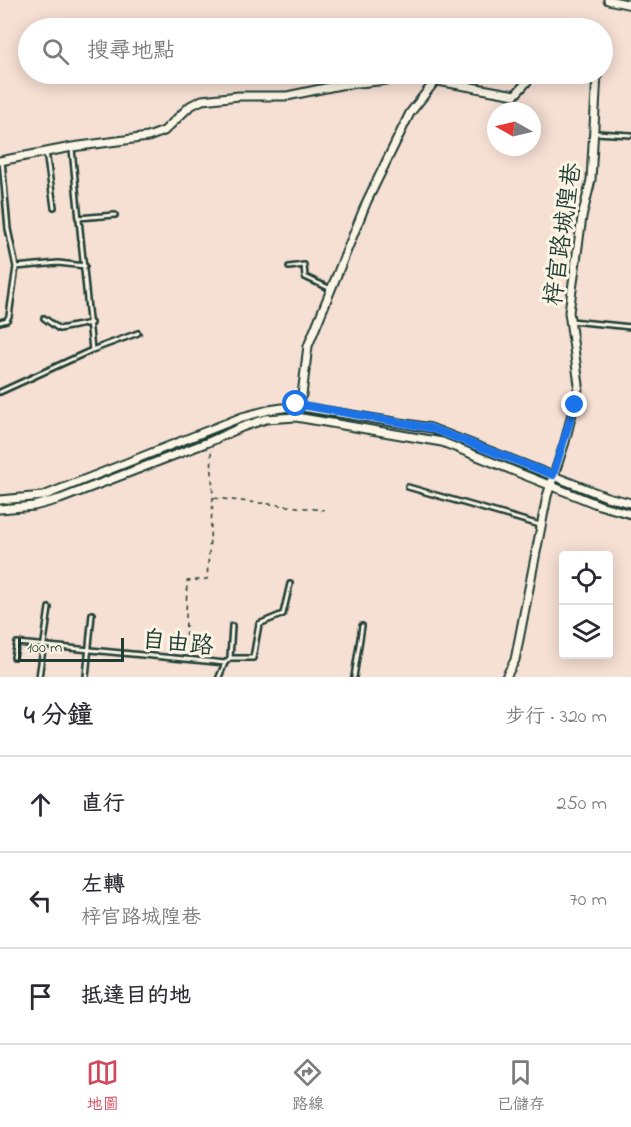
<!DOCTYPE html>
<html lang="zh-TW">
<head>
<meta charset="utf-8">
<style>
  body { margin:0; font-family:"Indie Flower","LXGW WenKai TC",sans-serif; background:#f7f7f7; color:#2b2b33 }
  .controls { position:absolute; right:18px; bottom:18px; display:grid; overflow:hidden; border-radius:6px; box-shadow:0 3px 15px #0003 }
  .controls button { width:54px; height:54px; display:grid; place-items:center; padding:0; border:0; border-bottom:2px solid #e1e1e2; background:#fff; color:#2b2b33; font:30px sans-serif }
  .compass { position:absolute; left:487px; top:102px; width:54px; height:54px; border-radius:50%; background:#fff; box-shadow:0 3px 15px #0003; rotate:278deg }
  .scale { position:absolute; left:18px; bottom:15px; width:106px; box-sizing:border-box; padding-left:6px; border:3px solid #1f3d34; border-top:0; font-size:16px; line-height:21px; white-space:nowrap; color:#1f3d34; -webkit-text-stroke:4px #fcf5e5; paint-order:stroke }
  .stop { position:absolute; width:18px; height:18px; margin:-14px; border:4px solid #1a73e8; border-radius:50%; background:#fff }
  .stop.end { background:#1a73e8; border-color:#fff; box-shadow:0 2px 6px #0008 }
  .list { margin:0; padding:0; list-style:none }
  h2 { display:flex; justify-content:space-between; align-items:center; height:78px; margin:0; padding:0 24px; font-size:26px }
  h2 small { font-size:20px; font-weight:400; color:#7c7c81 }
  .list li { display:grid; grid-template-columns:39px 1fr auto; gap:18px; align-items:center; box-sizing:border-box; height:96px; padding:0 24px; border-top:2px solid #e1e1e2 }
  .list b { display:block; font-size:22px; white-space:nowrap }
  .list p { margin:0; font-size:20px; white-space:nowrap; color:#7c7c81 }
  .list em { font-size:20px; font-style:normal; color:#7c7c81 }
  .icon { flex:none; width:33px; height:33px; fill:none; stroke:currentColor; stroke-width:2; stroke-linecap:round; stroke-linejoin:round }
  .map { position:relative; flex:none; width:631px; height:677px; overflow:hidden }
  .search { position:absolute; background:#fff; box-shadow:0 3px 15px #0003; left:18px; right:18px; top:18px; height:66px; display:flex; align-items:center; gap:15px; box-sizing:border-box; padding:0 21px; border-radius:33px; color:#7c7c81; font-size:22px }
  .sheet { height:366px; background:#fff }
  nav { display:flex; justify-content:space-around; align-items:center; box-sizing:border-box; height:84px; border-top:2px solid #e1e1e2; background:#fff; font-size:16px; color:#7c7c81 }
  nav a { display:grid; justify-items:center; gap:3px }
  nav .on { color:#d1495b }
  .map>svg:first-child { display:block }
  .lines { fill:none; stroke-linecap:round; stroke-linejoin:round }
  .stream { stroke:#6a98ab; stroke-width:2 }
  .service-casing { stroke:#1f3d34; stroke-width:8 }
  .minor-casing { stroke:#1f3d34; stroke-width:11 }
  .path { stroke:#1f3d34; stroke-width:1.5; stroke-dasharray:4.5 4.5; stroke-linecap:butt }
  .service { stroke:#fcf5e5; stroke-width:3 }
  .minor { stroke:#fcf5e5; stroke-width:7 }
  .route { stroke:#1a73e8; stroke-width:8 }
  .labels { text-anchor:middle; stroke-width:6; stroke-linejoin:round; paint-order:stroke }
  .street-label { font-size:24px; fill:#1f3d34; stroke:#fcf5e5 }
</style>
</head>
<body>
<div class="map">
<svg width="631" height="677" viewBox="0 0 631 677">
  <rect width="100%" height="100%" fill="#f6dfd3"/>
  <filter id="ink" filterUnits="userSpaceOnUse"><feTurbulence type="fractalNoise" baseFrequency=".0167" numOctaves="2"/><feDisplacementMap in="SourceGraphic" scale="12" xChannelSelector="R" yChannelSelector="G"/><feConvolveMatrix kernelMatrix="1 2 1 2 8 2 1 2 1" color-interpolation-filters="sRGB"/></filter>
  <g filter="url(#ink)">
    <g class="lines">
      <!-- stream -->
      <path class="stream" d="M399,431L441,439
        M45,499L240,422L267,414H296
        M0,504L36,500"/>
      <defs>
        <path id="service" d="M596,133L631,135
          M72,149L92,350
          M46,152L54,207
          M78,218L115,215
          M16,267L58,263L85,266
          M289,267L304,265L305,277L331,289
          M44,318L59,329L91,323
          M571,321L631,327
          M0,322L7,320L9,316L16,267L8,229L2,160
          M0,392L92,350L138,333
          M408,487L540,525
          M14,657L17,643C87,650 156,656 225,663L219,677
          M230,658L232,626
          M225,663L230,658H253L259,624L283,614L290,584
          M39,677L49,608
          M86,677L92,614
          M354,677L362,626"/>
        <path id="minor" d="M608,0L631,5
          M0,161L72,147L148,137L164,131L190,106L202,100L239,96H287L340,85L416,77L515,95L534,74
          M296,417L299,409L296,404L302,395L308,346L367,201L410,113L436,80
          M0,500L43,496L242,417L269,410L296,406L431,428L607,497L631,503
          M0,509L34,506L60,499L211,441L242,427L266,419L296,417L442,442L599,505L631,514
          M506,677L515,660L547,496L565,442L579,385L569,312L582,217L591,180L597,74"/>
      </defs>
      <!-- service casing -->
      <use href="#service" class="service-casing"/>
      <!-- minor casing -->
      <use href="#minor" class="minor-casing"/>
      <!-- path -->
      <path class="path" d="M214,498L324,510
        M185,654L187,581L207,579L213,498L211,449"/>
      <!-- service -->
      <use href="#service" class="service"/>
      <!-- minor -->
      <use href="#minor" class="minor"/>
    </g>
  </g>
  <g class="lines" filter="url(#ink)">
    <!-- route -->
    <path class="route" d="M296,404L431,428L553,475L575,405"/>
  </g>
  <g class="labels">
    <!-- street labels -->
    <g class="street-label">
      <text transform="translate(562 234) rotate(-82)" y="8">梓官路城隍巷</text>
      <text transform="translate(178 642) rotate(6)" y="8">自由路</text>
    </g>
  </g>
</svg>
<div class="controls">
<button><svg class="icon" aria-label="locate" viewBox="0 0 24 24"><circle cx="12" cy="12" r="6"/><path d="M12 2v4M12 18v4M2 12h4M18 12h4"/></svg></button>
<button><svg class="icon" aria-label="layers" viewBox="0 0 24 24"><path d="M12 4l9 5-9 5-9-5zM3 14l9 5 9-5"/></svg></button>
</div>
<svg class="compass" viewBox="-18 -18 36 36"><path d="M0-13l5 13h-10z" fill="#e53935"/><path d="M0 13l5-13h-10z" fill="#7c7c81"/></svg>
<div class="scale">100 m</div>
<div class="stop" style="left:296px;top:404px"></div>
<div class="stop end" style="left:575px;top:405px"></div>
<div class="search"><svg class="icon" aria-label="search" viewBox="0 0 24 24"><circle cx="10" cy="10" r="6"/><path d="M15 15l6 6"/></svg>搜尋地點</div>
</div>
<section class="sheet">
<h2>4 分鐘<small>步行 · 320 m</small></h2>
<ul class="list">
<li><svg class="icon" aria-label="ahead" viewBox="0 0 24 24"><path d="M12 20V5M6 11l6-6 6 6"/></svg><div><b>直行</b></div><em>250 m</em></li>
<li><svg class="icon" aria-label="left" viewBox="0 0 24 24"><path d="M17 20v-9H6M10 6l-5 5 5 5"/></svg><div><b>左轉</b><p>梓官路城隍巷</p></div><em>70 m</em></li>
<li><svg class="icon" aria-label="arrive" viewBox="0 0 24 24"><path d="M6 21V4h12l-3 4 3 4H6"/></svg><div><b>抵達目的地</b></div></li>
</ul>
</section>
<nav>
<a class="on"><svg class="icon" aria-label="map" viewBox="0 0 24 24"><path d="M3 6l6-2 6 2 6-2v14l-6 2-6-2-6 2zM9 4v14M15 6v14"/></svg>地圖</a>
<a><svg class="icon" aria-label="directions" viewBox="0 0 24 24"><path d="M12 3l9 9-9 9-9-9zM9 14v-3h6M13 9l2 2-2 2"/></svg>路線</a>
<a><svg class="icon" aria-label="saved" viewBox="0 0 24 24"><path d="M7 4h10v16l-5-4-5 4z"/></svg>已儲存</a>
</nav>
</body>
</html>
